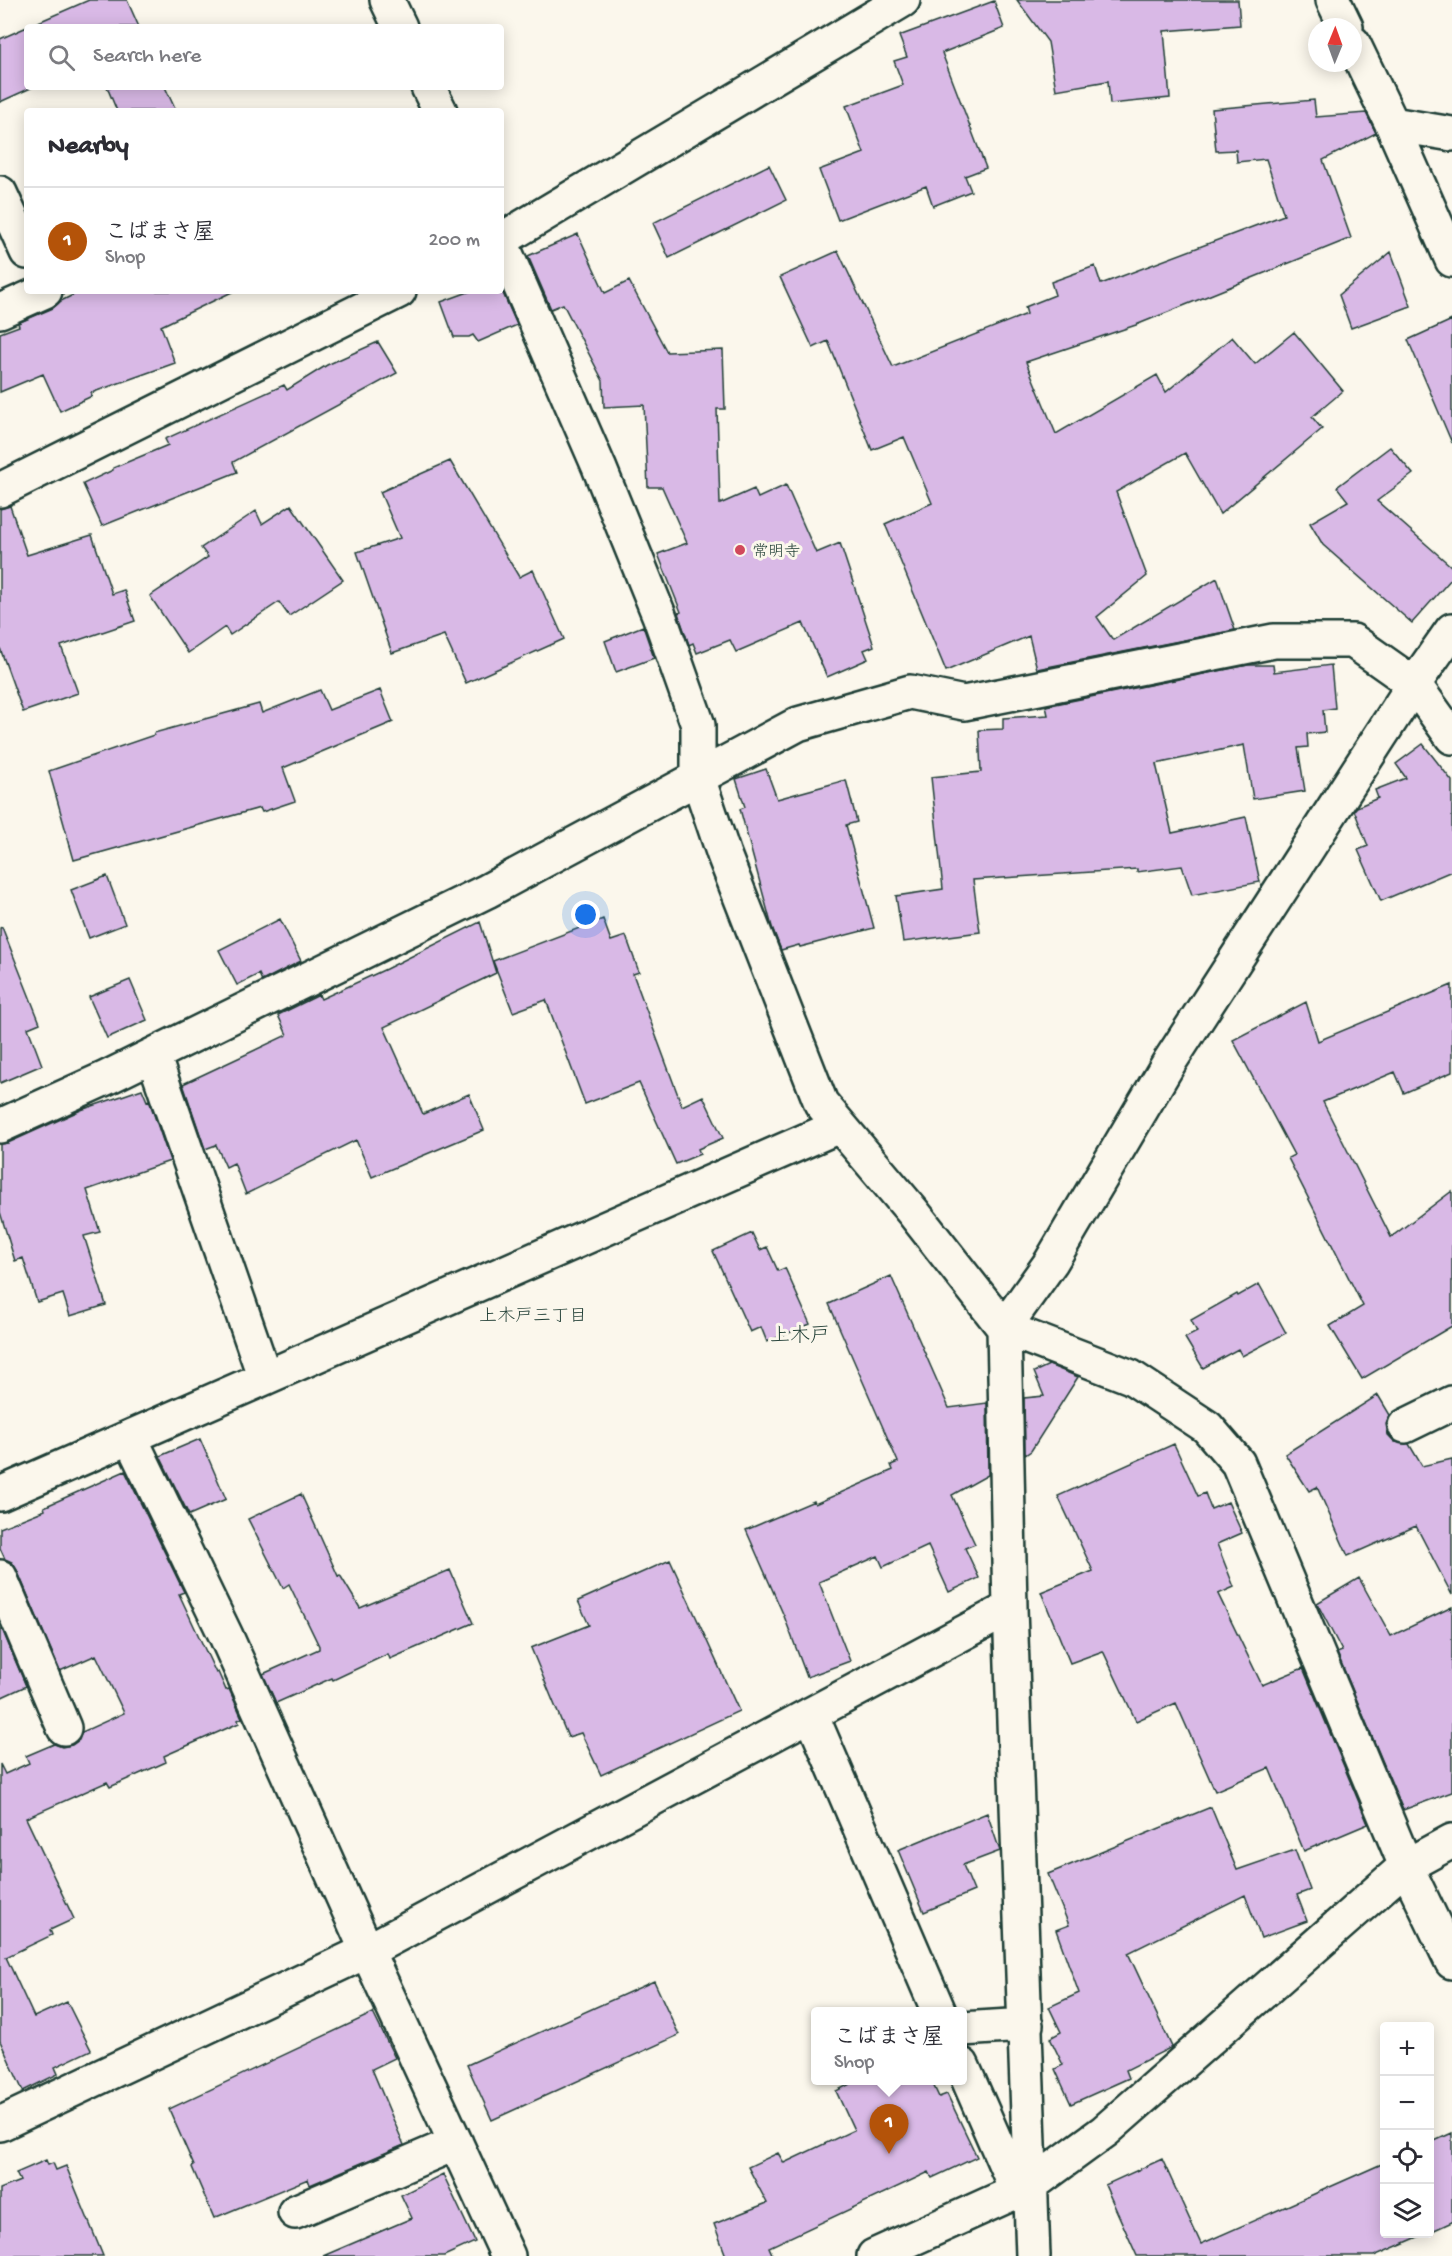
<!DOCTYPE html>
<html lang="en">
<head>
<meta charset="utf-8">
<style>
  body { margin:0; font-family:"Gochi Hand","Klee One",sans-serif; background:#f2f2f3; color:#2b2b33 }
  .controls { position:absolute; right:18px; bottom:18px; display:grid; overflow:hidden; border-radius:6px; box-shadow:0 3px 15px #0003 }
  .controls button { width:54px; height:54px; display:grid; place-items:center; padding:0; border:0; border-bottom:2px solid #e1e1e2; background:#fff; color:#2b2b33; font:30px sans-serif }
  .compass { position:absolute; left:1308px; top:18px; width:54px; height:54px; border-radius:50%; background:#fff; box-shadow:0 3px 15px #0003; rotate:1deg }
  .you { position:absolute; left:586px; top:915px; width:21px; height:21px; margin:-15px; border:4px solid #fff; border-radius:50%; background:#1a73e8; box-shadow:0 0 0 9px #1a73e833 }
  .badge { display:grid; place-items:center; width:39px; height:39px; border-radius:50%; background:#b45309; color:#fff; font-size:20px; font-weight:700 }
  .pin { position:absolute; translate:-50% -50px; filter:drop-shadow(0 2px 3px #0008) }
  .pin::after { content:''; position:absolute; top:32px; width:21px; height:18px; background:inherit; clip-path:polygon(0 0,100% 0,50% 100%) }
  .popup { position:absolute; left:811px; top:2007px; width:156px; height:78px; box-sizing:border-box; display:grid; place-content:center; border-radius:6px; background:#fff; filter:drop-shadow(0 2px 4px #0005); font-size:20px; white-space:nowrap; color:#7c7c81 }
  .popup b { font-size:22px; color:#2b2b33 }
  .popup::after { content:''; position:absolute; left:50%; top:100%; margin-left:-12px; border:12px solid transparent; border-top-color:#fff }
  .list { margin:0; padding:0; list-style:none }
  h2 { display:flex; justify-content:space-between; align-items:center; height:78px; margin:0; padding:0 24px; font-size:26px }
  h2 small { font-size:20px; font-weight:400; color:#7c7c81 }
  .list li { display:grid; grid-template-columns:39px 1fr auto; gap:18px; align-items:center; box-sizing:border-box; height:108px; padding:0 24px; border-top:2px solid #e1e1e2 }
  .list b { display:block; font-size:22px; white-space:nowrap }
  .list p { margin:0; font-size:20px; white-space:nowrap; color:#7c7c81 }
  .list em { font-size:20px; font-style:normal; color:#7c7c81 }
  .icon { flex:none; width:33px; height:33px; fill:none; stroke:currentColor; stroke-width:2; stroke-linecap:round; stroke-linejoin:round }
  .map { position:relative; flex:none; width:1452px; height:2256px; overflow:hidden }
  .search { position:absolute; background:#fff; box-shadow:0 3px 15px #0003; left:24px; top:24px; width:480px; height:66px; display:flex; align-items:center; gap:15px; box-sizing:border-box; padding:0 21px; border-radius:6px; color:#7c7c81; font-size:22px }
  .panel { position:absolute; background:#fff; box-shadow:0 3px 15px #0003; left:24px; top:108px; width:480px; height:186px; border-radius:6px }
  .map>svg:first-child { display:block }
  .building { fill:#d9b9e6; stroke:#1f3d34; stroke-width:1.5 }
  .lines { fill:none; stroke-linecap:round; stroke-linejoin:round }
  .minor-casing { stroke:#1f3d34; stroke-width:38 }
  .minor { stroke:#fbf7ec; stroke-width:33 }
  .poi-dot { fill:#d1495b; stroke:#fbf7ec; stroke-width:2 }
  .labels { text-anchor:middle; stroke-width:6; stroke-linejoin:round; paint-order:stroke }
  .poi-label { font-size:16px; fill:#1f3d34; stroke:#fbf7ec; text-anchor:start }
  .neighbourhood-label { font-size:18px; fill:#1f3d34; stroke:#fbf7ec }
  .quarter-label { font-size:20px; fill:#1f3d34; stroke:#fbf7ec }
</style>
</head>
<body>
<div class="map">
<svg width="1452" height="2256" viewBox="0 0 1452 2256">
  <rect width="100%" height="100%" fill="#fbf7ec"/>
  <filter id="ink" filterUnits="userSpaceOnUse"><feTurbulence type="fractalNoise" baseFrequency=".0167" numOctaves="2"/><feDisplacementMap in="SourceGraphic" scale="12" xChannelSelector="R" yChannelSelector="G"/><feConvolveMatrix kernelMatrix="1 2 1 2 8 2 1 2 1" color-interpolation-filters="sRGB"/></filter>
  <g filter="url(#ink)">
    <!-- building -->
    <path class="building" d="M89,0H127L139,27H27Z
      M1017,0H1238L1240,25L1164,31L1170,98L1110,104L1108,81L1056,90L1048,42Z
      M994,1L1004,28L942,53L986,168L965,176L971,191L933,206L926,186L838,220L819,170L864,153L846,106L903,85L894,61L907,57L899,36Z
      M27,27V87H33L0,102V39Z
      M107,87H165L176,111H117Z
      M1314,100L1316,117L1366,113L1376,133L1323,160L1351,238L1136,325L1026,362L1056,434L1157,375L1166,392L1232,337L1255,364L1294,332L1343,391L1312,417L1322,429L1220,514L1185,453L1116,492L1147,576L1097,617L1113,640L1217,578L1235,630L1037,669L1029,636L946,671L885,524L932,503L904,437L872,450L828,341L813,348L780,277L838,251L893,367L1027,314L1025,307L1055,295L1051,282L1095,266L1101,284L1284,215L1266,159L1237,162L1236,150L1216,151L1212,109Z
      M769,165L786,200L669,258L653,223Z
      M578,234L605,293L629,281L667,352L723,350L725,409H717L720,504L754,489L758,498L786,485L816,553L840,543L874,646L864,650L868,659L827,677L803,623L736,652L730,640L697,653L693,643L689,645L678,613L681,612L658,554L687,543L662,487H648L644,405L604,407L603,381L563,304L551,309L528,256Z
      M1391,252L1411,306L1351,328L1339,295Z
      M81,291H234L161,326L175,363L91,393L92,396L60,411L43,374L0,392V333L19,326L18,323L53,308L61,301Z
      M471,291H502L517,325L478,342L473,335L469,337H454L441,302Z
      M1452,320V443L1408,340Z
      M378,342L397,373L233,462L237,472L102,526L83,484L113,470V468L168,445L165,439L284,385L287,390L327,365Z
      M1390,447L1413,474L1377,501L1452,567V578L1412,623L1323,545L1310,523L1348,501L1337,487Z
      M450,461L519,577L533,570L564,639L466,683L444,635L392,653L357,552L400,538L380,492Z
      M291,505L343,580L289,616L279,602L230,635L225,627L188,653L150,596L208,557L201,548L256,511L262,524Z
      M10,506L27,555L92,535L112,594L124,590L135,621L61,646L78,693L23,712L0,648V509Z
      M643,626L654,658L616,672L605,641Z
      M1248,665H1273L1274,672L1331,665L1335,708L1323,710L1325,732L1307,734L1308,747L1298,748L1305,791L1253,799L1244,745L1156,764L1172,833L1246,817L1260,882L1192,895L1182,866L1137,872V869L973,880L980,932L903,942L896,896L943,889L931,777L981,772L979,730L1003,729V718L1048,715L1046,706Z
      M320,690L329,710L380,690L393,722L283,768L295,801L262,812L260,808L74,860L49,771L154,735V733L259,704L262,713Z
      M1423,744L1452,781V871L1381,901L1358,850L1368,846L1354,810L1357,807L1378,798L1375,790L1406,778L1396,764Z
      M766,769L777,799L846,780L857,822L846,825L874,928L800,947L799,945L781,950L772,927L740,809L745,807L736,779Z
      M107,876L125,924L89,938L71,890Z
      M280,919L301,961L262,981L259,974L237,985L219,950Z
      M603,919L611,941L626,936L639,972L633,974L682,1106L703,1096L723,1138L698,1149L700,1154L676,1164L639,1083L585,1104L546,1000L513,1012L493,961Z
      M480,922L496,973L384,1027L423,1114L469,1094L484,1130L372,1177L356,1140L246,1194L234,1163L226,1167L216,1145L205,1149L183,1084L287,1035L278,1015L319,995L321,999L386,969Z
      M2,927L40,1023L28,1028L42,1065L0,1083V928Z
      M130,980L147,1020L107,1038L89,997Z
      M1452,985V1072L1404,1093L1395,1072L1323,1102L1391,1237L1452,1191V1326L1362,1379L1330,1326L1363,1306L1288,1158L1294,1155L1233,1040L1306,1002L1318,1041Z
      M142,1089L147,1101L149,1100L170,1161L87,1190L100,1232L84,1236L106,1305L70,1316L63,1294L37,1302L23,1258L15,1261L0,1212V1144L8,1143L81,1110Z
      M752,1233L760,1250L767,1247L778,1271L785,1268L810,1324L767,1342L761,1327L750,1332L713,1251Z
      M891,1276L949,1408L987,1403L988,1475L952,1495L975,1544L965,1548L979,1578L949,1592L928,1546L883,1567L878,1556L819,1582L850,1661L807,1677L784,1616L746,1530L814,1501L815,1504L893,1470L891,1465L898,1462L829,1304Z
      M1259,1284L1286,1333L1242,1356L1238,1349L1203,1368L1185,1338L1197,1332L1191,1320L1237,1294L1238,1296Z
      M1049,1365L1078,1377L1031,1451L1025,1455L1024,1398L1044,1396L1034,1372Z
      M1378,1395L1390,1415L1386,1424L1388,1435L1395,1442L1409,1444L1422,1466L1452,1459V1595L1416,1526L1348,1556L1317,1487L1309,1491L1285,1454Z
      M200,1439L226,1499L189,1515L160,1456Z
      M1174,1444L1198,1496L1205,1493L1211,1509L1228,1502L1242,1533L1217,1544L1234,1587L1218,1594L1262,1685L1303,1668L1368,1824L1304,1851L1269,1768L1215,1791L1176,1703L1136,1721L1103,1651L1070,1663L1041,1592L1093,1571L1058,1496Z
      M125,1471L184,1592L179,1594L216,1673L218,1672L226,1690L229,1689L242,1718L238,1720L239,1723L164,1756L166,1762L110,1787L107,1782L26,1818L74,1919L50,1930L52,1935L6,1957L34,2017L67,2002L91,2050L55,2067L58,2074L23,2091L0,2041V1764L5,1774L29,1763L26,1756L54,1744L62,1747L72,1745L79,1740L82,1732L124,1713L96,1655L60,1671L17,1570L12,1562L5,1559L0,1548V1528L45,1510L44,1507Z
      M301,1494L338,1576L340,1575L360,1608L450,1570L473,1623L390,1659L388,1654L333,1680L332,1678L276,1703L263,1674L319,1649V1646L289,1584L283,1588L248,1519Z
      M670,1560L739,1711L601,1775L581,1733L568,1737L531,1648L589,1625L578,1601Z
      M1359,1578L1391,1636L1452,1607V1792L1403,1810L1337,1653L1342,1651L1317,1603Z
      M0,1629H2L26,1686L0,1698Z
      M1211,1807L1237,1870L1295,1850L1310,1890L1297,1895L1307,1921L1261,1938L1245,1895L1128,1953L1172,2047L1126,2070L1129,2078L1071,2104L1055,2069L1063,2065L1050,2038L1061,2032L1049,2007L1079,1993L1056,1930L1069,1925L1048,1874Z
      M987,1813L1000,1851L963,1865L974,1891L924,1912L898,1850Z
      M654,1981L679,2035L492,2120L467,2065Z
      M373,2013L395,2058L372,2069L404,2145L310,2185L308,2179L214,2218L192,2167L194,2166L169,2109Z
      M858,2080H931L939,2097L947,2094L977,2157L932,2178L929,2172L769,2247L773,2256H726L714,2224L767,2203L748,2167L778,2153L784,2163L854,2130L836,2091Z
      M1452,2133V2222L1430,2232V2143Z
      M1162,2159L1201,2244L1384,2163V2234H1425L1374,2256H1137L1105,2185Z
      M46,2160L48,2165L53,2163L56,2170L66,2166L103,2256H0V2189L20,2181L16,2173Z
      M443,2174L475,2242L444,2256H323L412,2218L401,2195Z"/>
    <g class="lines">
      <defs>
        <path id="minor" d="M387,0L400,27
          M1333,0L1346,27
          M1353,43L1392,124L1452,260
          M428,87L440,111
          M1392,124L1452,134
          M0,193L27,252
          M501,240L903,0
          M501,242L599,467L659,615L698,725V778L724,855L821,1103L913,1212L1004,1328L1131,1377L1207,1427L1238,1463L1406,1866L1452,1962
          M0,311L45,291
          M0,490L399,291
          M153,1055L265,1378
          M0,1126L106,1078L487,891L798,724L910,692L964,703L1274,641H1353L1414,684L1452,737
          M1405,1426L1452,1403
          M130,1437L226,1636L367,1951L508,2256
          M0,1494L839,1126
          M0,1577L64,1728
          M811,1714L939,2012
          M962,2029L1026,2025
          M962,2065L1017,2191
          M0,2124L367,1951L1010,1608
          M295,2212L456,2143
          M874,2256L1031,2185L1105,2131L1406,1866L1452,1841
          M1033,2256L1010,1608L1004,1328L1051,1262L1170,1061L1414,684L1452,630"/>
      </defs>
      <!-- minor casing -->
      <use href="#minor" class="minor-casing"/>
      <!-- minor -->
      <use href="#minor" class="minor"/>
    </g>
  </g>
  <!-- markers -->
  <circle class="poi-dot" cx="740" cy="550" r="6"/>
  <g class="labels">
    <!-- poi labels -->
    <g class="poi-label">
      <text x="752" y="556">常明寺</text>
    </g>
    <!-- neighbourhood labels -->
    <g class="neighbourhood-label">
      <text x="533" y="1321">上木戸三丁目</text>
    </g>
    <!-- quarter labels -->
    <g class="quarter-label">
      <text x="800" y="1341">上木戸</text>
    </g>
  </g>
</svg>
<div class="controls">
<button>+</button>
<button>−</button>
<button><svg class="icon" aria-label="locate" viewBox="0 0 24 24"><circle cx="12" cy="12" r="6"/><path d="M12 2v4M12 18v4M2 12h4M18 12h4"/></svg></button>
<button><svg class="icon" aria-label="layers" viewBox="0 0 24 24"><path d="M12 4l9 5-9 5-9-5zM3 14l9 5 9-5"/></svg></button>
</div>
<svg class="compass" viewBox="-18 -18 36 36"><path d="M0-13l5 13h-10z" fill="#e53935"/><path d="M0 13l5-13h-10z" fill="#7c7c81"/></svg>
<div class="you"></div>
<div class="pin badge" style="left:889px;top:2154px">1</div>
<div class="popup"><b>こばまさ屋</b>Shop</div>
<div class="search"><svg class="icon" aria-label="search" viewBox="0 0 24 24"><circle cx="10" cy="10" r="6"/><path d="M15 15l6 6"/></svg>Search here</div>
<section class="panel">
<h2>Nearby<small></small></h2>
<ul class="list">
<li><span class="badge">1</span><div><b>こばまさ屋</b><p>Shop</p></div><em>200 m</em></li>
</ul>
</section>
</div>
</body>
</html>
